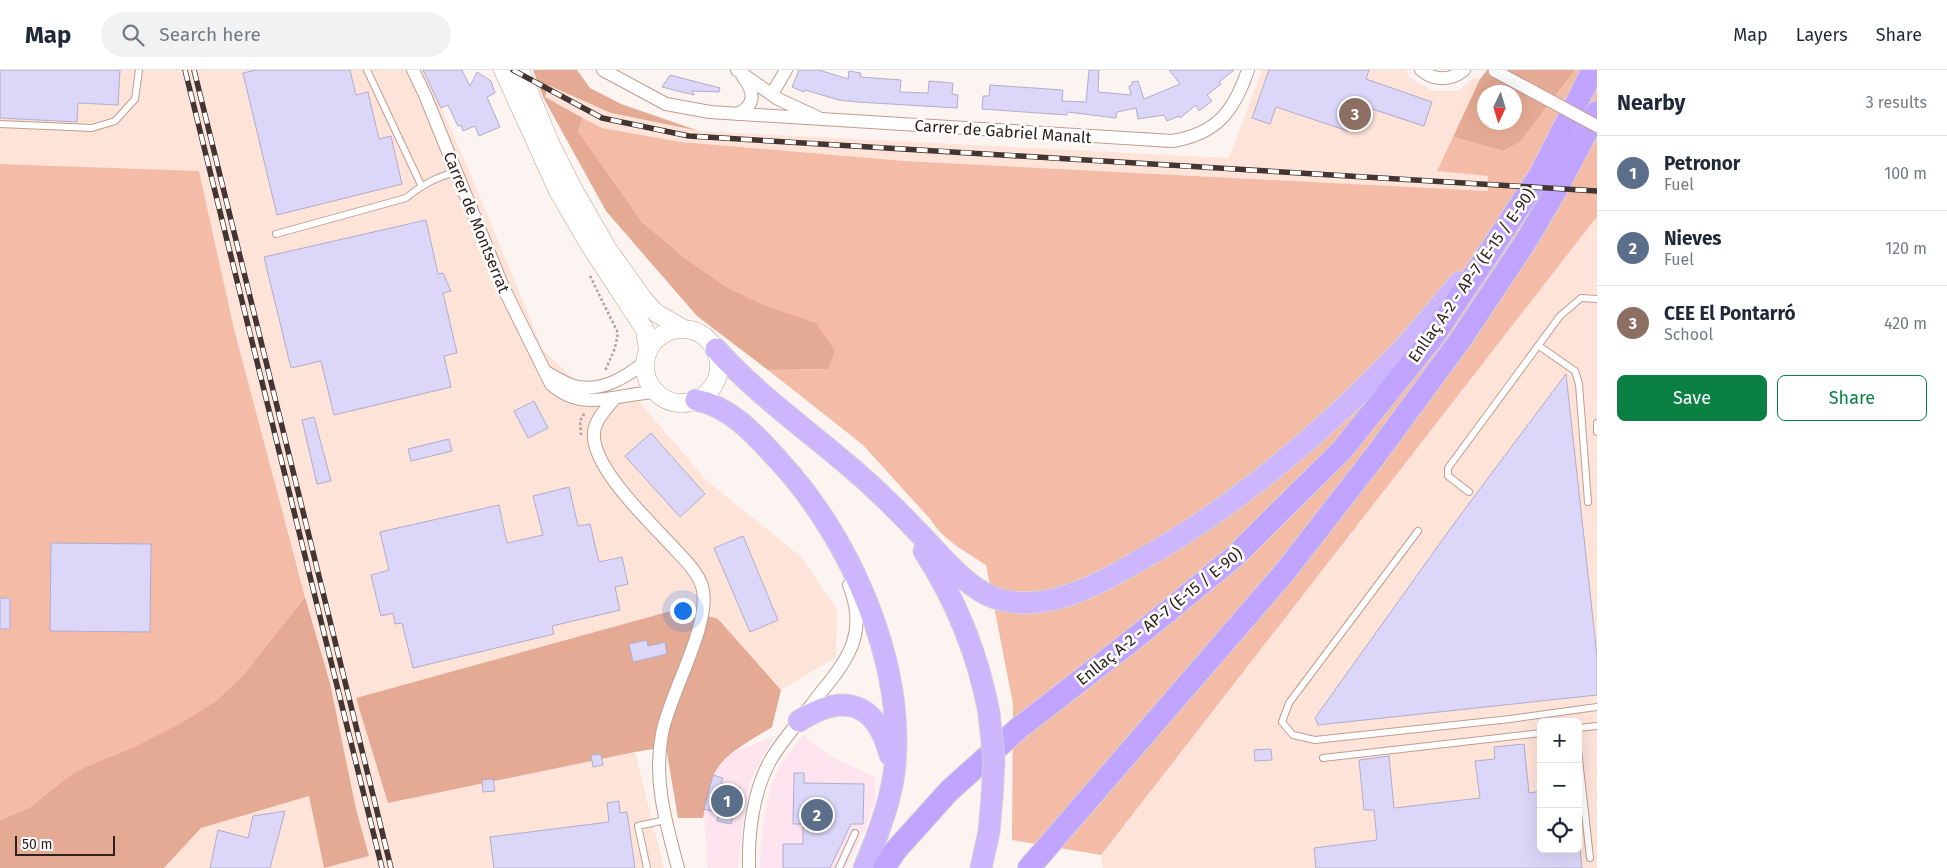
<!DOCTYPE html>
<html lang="en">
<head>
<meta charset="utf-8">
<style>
  body { margin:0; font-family:"Fira Sans",sans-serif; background:#f2f2f3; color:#1f2937 }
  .controls { position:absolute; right:15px; bottom:15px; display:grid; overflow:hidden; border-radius:8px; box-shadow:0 5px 20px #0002 }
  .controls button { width:45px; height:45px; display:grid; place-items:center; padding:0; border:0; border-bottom:1px solid #e0e1e3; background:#fff; color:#1f2937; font:25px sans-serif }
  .compass { position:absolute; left:1477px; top:15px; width:45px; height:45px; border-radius:50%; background:#fff; box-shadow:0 5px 20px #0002; rotate:184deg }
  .scale { position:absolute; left:15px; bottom:12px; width:100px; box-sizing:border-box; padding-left:5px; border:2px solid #2e211c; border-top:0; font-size:14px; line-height:18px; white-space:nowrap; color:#2e211c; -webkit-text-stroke:4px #fff; paint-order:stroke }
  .you { position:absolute; left:682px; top:540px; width:18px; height:18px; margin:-12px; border:4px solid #fff; border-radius:50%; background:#1a73e8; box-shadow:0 0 0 8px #1a73e833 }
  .badge { display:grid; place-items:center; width:32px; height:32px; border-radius:50%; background:#0b8043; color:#fff; font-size:16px; font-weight:700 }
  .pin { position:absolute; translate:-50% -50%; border:2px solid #fff; box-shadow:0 1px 5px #0006 }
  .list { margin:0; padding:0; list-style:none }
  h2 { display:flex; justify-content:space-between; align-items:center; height:65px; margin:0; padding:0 20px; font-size:21px }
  h2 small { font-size:16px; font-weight:400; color:#747a83 }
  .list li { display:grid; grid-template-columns:32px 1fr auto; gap:15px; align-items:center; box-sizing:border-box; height:75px; padding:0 20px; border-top:1px solid #e0e1e3 }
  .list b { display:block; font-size:19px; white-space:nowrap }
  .list p { margin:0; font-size:16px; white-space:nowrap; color:#747a83 }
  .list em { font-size:16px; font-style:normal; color:#747a83 }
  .actions { display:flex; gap:10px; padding:15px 20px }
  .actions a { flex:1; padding:11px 0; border:1px solid #0b8043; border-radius:8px; text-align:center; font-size:18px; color:#0b8043 }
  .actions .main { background:#0b8043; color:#fff }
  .icon { flex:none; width:28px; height:28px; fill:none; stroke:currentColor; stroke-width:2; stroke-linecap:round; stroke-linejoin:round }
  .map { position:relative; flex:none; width:1597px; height:798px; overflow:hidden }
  header { display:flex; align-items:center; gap:30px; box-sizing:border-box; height:70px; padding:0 25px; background:#fff; border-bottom:1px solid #e0e1e3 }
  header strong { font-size:24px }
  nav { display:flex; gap:28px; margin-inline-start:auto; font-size:18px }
  .search { width:350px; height:45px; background:#f2f2f3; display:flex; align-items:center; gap:12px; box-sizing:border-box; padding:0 18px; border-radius:28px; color:#747a83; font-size:19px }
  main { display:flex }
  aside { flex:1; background:#fff }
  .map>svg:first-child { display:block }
  .commercial { fill:#fde4ee }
  .built { fill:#fee3d9; fill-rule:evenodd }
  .green { fill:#f4bca7 }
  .forest { fill:#e5aa94; fill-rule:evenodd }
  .building { fill:#dcd7f9; stroke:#b0accb }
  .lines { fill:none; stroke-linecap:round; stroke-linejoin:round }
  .service-casing { stroke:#bf9d90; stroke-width:8 }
  .minor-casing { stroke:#bf9d90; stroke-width:14 }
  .secondary-casing { stroke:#bf9d90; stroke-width:19 }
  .trunk-casing { stroke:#d5d3d2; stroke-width:23 }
  .motorway-casing { stroke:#d5d3d2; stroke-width:24 }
  .path { stroke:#aaa09c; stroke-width:2.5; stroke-dasharray:2.5 2.5; stroke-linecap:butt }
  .service { stroke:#fff; stroke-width:6 }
  .minor { stroke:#fff; stroke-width:12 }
  .secondary { stroke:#fff; stroke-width:18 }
  .trunk { stroke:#ceb6ff; stroke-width:21 }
  .motorway { stroke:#c1a4ff; stroke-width:22 }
  .rail-casing { stroke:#433632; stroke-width:5.5 }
  .rail { stroke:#fff; stroke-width:4; stroke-dasharray:11; stroke-linecap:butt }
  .minor-bridge-casing { stroke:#bf9d90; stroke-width:14; stroke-linecap:butt }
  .trunk-bridge-casing { stroke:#d5d3d2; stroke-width:23; stroke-linecap:butt }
  .minor-bridge { stroke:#fff; stroke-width:12 }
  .trunk-bridge { stroke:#ceb6ff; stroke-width:21 }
  .labels { text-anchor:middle; stroke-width:5; stroke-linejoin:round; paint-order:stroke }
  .street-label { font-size:16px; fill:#2e211c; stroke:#fff }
</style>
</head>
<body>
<header>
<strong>Map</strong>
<div class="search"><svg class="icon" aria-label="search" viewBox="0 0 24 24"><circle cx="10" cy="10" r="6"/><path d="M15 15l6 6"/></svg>Search here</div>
<nav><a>Map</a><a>Layers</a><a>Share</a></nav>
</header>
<main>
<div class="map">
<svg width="1597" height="798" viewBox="0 0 1597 798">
  <rect width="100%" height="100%" fill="#fbf4f1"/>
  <!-- commercial -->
  <path class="commercial" d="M803,665L830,686L875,707V731L865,759L846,798H760L762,760L770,719L780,695Z
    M775,666L762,687L750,712L742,758L738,798H707L704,747L711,715L718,697L733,682Z"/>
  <!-- built -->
  <path class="built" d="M0,0H425L473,110L543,280L587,322L638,330L705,409L801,487L837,540L836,587L781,620L718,549L388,733L635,682L664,798H324L369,786L356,739L330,613L288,466L234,259L199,101L0,94Z
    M1262,0H1406L1410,8L1433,21H1457L1474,8L1480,9L1437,101L1488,106V121L905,91L681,72L602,58L545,27L548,14L611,43L699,61L1229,88Z
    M1595,148H1597V798H1103L1101,785ZM1541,652H1578V779H1541Z
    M309,726L324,798H164L201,758Z"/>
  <!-- green -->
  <path class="green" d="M1575,0H1597V148L1595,149L1101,785L1012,770L1013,634L986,495C965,481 944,471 931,450L863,375L768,300L828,299L769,237L728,218L685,188L642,152L578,61L583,48L602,58L681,72L905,91L1488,121V106L1437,101L1453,67L1503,81L1520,72Z
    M0,94L199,101L234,259L305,527L243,605L217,630L184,651L134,677L85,697L69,706L29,738L0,750Z"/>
  <!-- forest -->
  <path class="forest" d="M533,0H577L590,18L621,34L699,61L611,43L548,15L545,27L583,48L578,61L642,152L685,188L728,218L769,237L816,253L835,281L828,299L768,300L697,246L606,141L543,27Z
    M1487,0H1575L1520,72L1503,81L1453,67L1480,9ZM1484,22H1514V52H1484Z
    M305,527L330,613L356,739L369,786L324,798L309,726L201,758L164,798H0V750L29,738L69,706L85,697L134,677L184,651L217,630L243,605Z
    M682,538L718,549L781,620L772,657C754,669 732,679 719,696C709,709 707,732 703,748H678L666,677L635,682L388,733L356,628Z"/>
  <!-- building -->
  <path class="building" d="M0,0H120L118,35L78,33L77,52L0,48Z
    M256,0H350L356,25L368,22L379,69L391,66L402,114L277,145L243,3Z
    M423,0H462L470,16L477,2L491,11L495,23L487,27L500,57L479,66L475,56L463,61L461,55L458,56L448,35L441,38Z
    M799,0H819L848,9L849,1L861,3L860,7L901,10L900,22L928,23L929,11L953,13L952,24L958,25L957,38L857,32L839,30L805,20L804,22L792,17Z
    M1089,0H1099L1098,22L1131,25L1129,16L1132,15V12L1138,11L1144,29L1180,14L1169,0H1234L1219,12L1221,14L1207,25L1212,31L1199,41L1196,35L1180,48L1179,46L1167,51L1164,45L1138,49L1136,38L1117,42L1116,48L1068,42L1067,45L982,39L983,26H989L990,15L1063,20L1062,31L1086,32Z
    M1269,0H1369L1366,9L1432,32L1424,56L1357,34L1348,61L1276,37L1270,54L1252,48Z
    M670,5L720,18L719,22L692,21L694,25L662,17Z
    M426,150L438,204L443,203L451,221L443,223L457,283L444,286L451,317L334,345L321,291L291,298L264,187Z
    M1566,304L1597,586V625L1318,655L1315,648L1453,455Z
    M534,331L548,358L528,368L514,341Z
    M314,347L331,411L317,414L302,350Z
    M651,363L705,424L680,447L625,386Z
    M449,369L452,381L411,391L408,379Z
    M569,417L578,456L590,454L599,492L622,487L628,514L615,517L620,540L552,556L554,564L413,598L402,553L395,554L393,543L381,546L371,505L389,500L380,462L499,435L507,473L543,465L533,426Z
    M743,466L778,550L750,562L714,478Z
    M51,473L151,474L150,562L50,561Z
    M0,528H10V559H0Z
    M647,570L648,576L665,572L667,584L633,592L629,574Z
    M1524,674L1529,723L1541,721V779H1580L1582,798H1316L1314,778L1377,770L1374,740H1364L1359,690L1389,686L1394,738L1480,728L1475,691L1495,689L1494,677Z
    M1271,679L1272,690L1255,691L1254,680Z
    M601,684L603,695L593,697L591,685Z
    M794,703H804V713L864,714L863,754H851L830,798H783V774H803V754H793Z
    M713,705L723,708L721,713L740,718L731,754L717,751L719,743L704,739Z
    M493,709L495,721L483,722L482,710Z
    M619,731L620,743L627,742L635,798H494L490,767L609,752L607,733Z
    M285,741L270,798H210L218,760L248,768L253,746Z"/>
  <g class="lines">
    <defs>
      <path id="service" d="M367,0L421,115
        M0,54L92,58L115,51L135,29L139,0
        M276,164L406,128C422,115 436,107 456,102
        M1539,276L1575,301L1579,314L1588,432
        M1597,353V362
        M1469,422L1448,406V398L1560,246L1581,228L1597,229
        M1418,461L1289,633L1282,652L1293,665L1315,670L1510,649L1597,637
        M1578,658L1597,656
        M1578,680L1590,788
        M1323,688L1541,663
        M647,798L638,756L665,750
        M839,798L855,763"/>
      <path id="minor" d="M413,0L425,25L503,217L551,314C584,344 618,323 657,322
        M603,0L666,34L710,42L1172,71C1217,64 1234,41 1248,0
        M737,0L778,29L817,47
        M1421,0C1434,11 1451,11 1464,0
        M772,24L786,0
        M737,44C757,35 754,21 743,7
        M546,302C556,308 567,315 578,317C604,321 626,307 645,292
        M615,328C607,338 595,349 594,363C591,397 650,452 672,476C683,488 697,501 702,516C713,552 669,624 662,664C653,711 666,753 678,798
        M749,798C748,763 753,722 770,691C778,677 789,664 799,651C807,641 814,631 822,621C851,587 867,560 849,515"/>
      <path id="secondary" d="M503,0L558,121L587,171L645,260L648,281
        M520,0L550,73L571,115L607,178L644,230L656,243L684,259
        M645 296a37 37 0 1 1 74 0a37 37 0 1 1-74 0Z"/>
      <path id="trunk" d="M716,279C760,328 815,365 864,409C883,426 901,444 919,463C940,484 966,518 995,528C1043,544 1094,517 1135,493C1233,439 1319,366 1397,285C1419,262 1439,236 1460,212
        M696,330C732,337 756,366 780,392C852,470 907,597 894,704C889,737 877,768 864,798
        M924,481C957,532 978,584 989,643
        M799,651C844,622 876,632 890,685
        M981,798L989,762L992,727"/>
      <path id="motorway" d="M884,798L895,781L949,721L1019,658L1140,564L1235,486L1342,380L1435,264L1498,169L1541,103L1593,0
        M1029,798L1284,503L1375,386L1461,269L1526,171L1555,122L1597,42"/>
    </defs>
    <!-- service casing -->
    <use href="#service" class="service-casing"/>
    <!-- minor casing -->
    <use href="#minor" class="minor-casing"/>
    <!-- secondary casing -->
    <use href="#secondary" class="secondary-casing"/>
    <!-- trunk casing -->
    <use href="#trunk" class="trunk-casing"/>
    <!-- motorway casing -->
    <use href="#motorway" class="motorway-casing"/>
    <!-- path -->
    <path class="path" d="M590,206L618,263L615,278L605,301
      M581,365L580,351L585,342"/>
    <!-- service -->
    <use href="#service" class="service"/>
    <!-- minor -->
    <use href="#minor" class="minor"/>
    <!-- secondary -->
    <use href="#secondary" class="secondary"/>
    <!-- trunk -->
    <use href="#trunk" class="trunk"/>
    <!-- motorway -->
    <use href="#motorway" class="motorway"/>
    <defs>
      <path id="rail" d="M185,0L382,798
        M194,0L391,798
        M513,0L602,48L689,66L1597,121"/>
    </defs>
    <!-- rail casing -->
    <use href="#rail" class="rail-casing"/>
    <!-- rail -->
    <use href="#rail" class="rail"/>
    <defs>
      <path id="minor-bridge" d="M1495,1L1597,56"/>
      <path id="trunk-bridge" d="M989,643L994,691L992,727"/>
    </defs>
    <!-- minor-bridge casing -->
    <use href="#minor-bridge" class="minor-bridge-casing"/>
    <!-- trunk-bridge casing -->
    <use href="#trunk-bridge" class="trunk-bridge-casing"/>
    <!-- minor-bridge -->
    <use href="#minor-bridge" class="minor-bridge"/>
    <!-- trunk-bridge -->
    <use href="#trunk-bridge" class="trunk-bridge"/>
  </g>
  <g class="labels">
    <!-- street labels -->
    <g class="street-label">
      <text transform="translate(1003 61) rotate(4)" y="6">Carrer de Gabriel Manalt</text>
      <text transform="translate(477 152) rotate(68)" y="6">Carrer de Montserrat</text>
      <text transform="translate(1471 205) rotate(-55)" y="6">Enllaç A-2 - AP-7 (E-15 / E-90)</text>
      <text transform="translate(1159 546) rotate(-39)" y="6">Enllaç A-2 - AP-7 (E-15 / E-90)</text>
    </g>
  </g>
</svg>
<div class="controls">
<button>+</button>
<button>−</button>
<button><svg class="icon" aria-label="locate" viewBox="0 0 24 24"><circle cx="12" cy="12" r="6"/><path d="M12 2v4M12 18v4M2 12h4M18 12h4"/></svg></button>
</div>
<svg class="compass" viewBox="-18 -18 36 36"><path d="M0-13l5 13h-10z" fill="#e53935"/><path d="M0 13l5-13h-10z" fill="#747a83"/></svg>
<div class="scale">50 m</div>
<div class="you"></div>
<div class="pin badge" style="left:727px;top:731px;background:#5c6f8a">1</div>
<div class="pin badge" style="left:817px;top:745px;background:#5c6f8a">2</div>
<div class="pin badge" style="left:1355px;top:44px;background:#8d6e63">3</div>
</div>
<aside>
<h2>Nearby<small>3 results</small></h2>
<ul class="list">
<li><span class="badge" style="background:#5c6f8a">1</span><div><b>Petronor</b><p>Fuel</p></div><em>100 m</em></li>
<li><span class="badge" style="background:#5c6f8a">2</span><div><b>Nieves</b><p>Fuel</p></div><em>120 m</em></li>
<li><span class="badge" style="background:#8d6e63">3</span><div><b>CEE El Pontarró</b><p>School</p></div><em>420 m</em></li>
</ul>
<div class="actions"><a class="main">Save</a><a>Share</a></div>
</aside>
</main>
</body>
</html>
